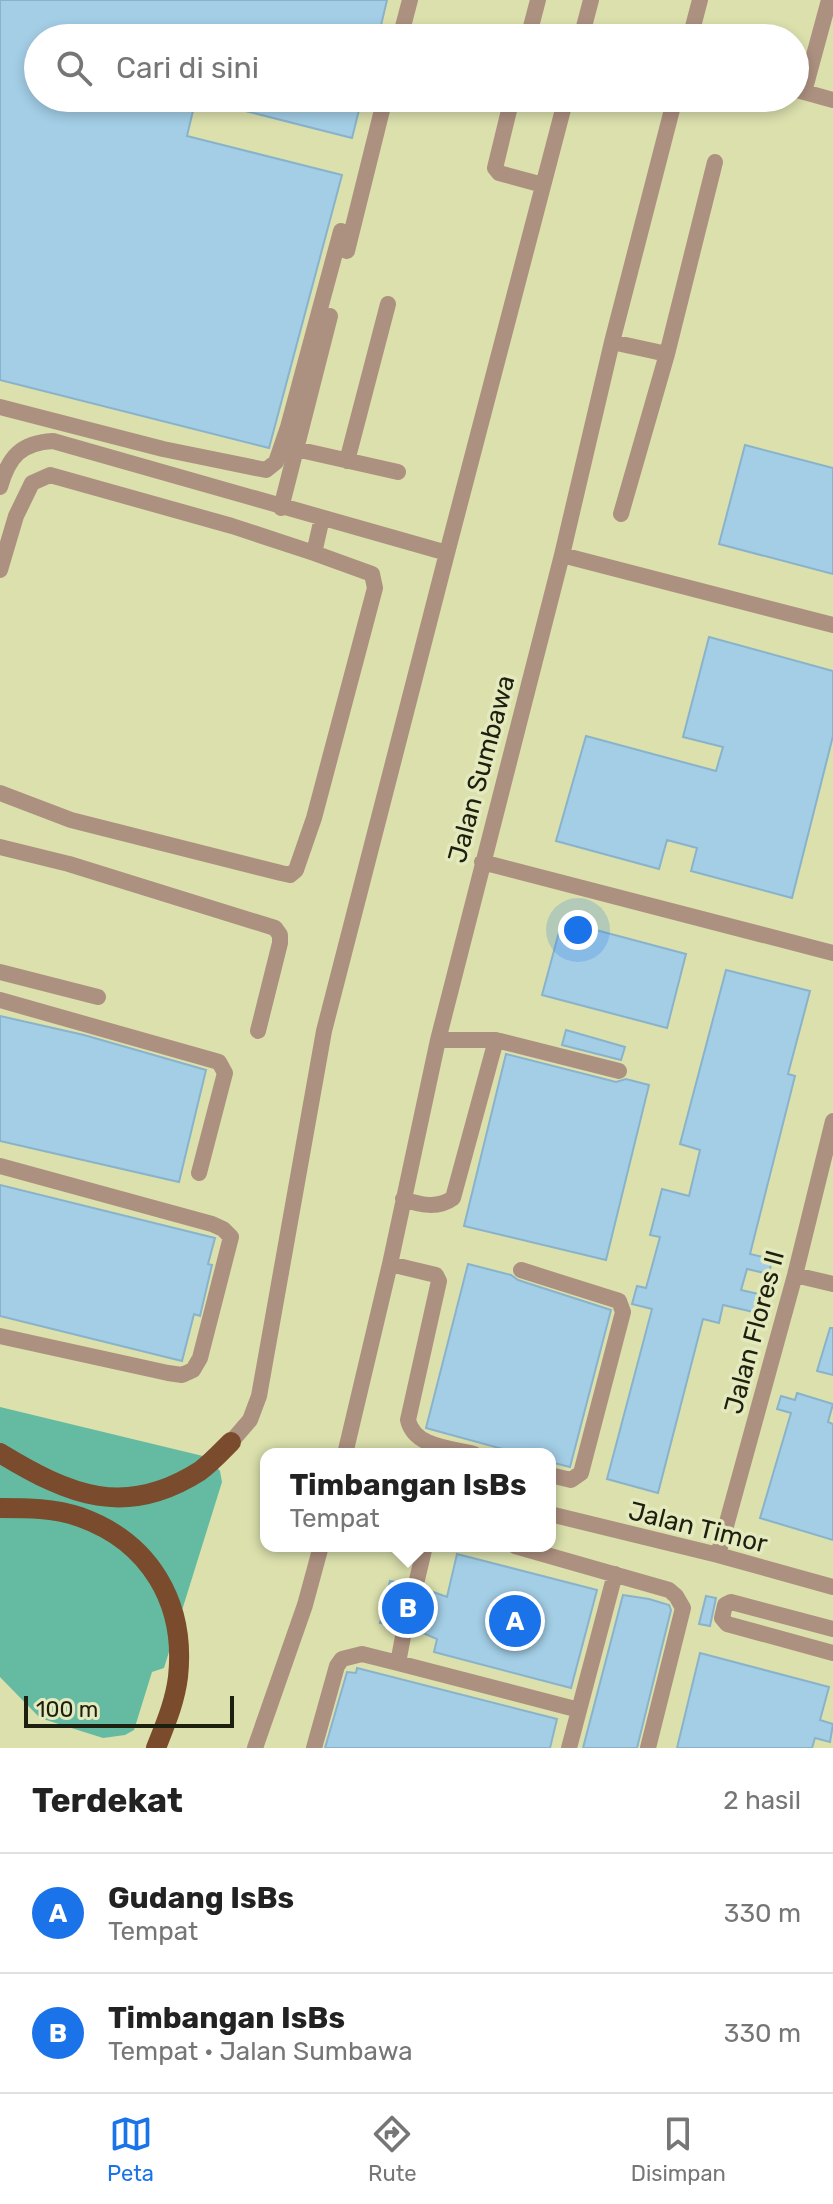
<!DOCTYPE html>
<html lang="id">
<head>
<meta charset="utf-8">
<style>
  body { margin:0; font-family:Rubik,sans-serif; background:#f6f6f6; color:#222 }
  .scale { position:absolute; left:24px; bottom:20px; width:210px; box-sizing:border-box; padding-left:8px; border:4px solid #1d1f0f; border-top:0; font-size:22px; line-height:28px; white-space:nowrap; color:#1d1f0f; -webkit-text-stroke:6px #e5e9be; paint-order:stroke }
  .you { position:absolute; left:578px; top:930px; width:28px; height:28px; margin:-20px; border:6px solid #fff; border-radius:50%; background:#1a73e8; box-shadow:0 0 0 12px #1a73e833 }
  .badge { display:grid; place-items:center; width:52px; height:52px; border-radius:50%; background:#1a73e8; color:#fff; font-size:26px; font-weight:700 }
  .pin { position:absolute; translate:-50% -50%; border:4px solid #fff; box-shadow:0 2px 8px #0006 }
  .popup { position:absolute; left:260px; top:1448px; width:296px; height:104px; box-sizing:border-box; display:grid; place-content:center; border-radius:16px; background:#fff; filter:drop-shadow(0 2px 6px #0005); font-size:26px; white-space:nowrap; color:#767676 }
  .popup b { font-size:30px; color:#222 }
  .popup::after { content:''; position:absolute; left:50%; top:100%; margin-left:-16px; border:16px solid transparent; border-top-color:#fff }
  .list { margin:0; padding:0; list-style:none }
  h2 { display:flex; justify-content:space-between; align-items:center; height:104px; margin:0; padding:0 32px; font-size:34px }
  h2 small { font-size:26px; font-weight:400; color:#767676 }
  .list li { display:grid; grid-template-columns:52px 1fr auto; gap:24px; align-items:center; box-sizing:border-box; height:120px; padding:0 32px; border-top:2px solid #e0e0e0 }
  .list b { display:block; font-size:30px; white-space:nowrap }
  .list p { margin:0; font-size:26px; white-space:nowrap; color:#767676 }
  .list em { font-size:26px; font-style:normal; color:#767676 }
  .icon { flex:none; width:44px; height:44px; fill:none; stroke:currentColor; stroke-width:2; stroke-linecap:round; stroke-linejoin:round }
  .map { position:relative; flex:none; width:833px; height:1748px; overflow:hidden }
  .search { position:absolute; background:#fff; box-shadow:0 4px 12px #0003; left:24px; right:24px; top:24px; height:88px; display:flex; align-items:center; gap:20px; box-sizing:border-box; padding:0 28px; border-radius:44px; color:#767676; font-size:30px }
  .sheet { height:344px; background:#fff }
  nav { display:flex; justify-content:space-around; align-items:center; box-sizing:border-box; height:112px; border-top:2px solid #e0e0e0; background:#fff; font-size:22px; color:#767676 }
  nav a { display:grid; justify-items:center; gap:4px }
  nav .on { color:#1a73e8 }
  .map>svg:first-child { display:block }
  .built { fill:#dbe0ad; fill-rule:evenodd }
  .water { fill:#65bba1 }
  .building { fill:#a3cee6; stroke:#89b3ca; stroke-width:2 }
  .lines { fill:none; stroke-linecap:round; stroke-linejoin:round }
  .minor-tunnel { stroke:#bdc19b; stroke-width:16; stroke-dasharray:16 8; stroke-linecap:butt }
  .minor { stroke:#ad9180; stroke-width:16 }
  .major { stroke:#7b4b2d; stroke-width:20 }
  .labels { text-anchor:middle; stroke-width:7; stroke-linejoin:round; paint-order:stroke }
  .street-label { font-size:26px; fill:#1d1f0f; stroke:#e5e9be }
</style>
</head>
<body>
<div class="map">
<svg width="833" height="1748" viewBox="0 0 833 1748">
  <rect width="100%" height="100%" fill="#e5e9be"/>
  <!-- built -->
  <path class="built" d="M0,0H833V1748H0ZM38,38H795V98H38ZM266,1454H550V1546H266Z"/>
  <!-- water -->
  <path class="water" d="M0,1407L207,1457L220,1471L222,1482L164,1668L152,1672L134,1730L125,1735L103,1738L40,1718L0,1677Z"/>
  <!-- building -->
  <path class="building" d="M0,0H387L378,38H38V98H196L187,136L342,175L269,448L0,380Z
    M210,98H362L352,138L210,102Z
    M745,445L833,468V574L719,544Z
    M709,637L833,671V736L792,898L691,871L697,848L667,840L659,869L556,841L586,736L716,771L723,747L683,737Z
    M562,921L686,954L667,1028L542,995Z
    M726,970L810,991L788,1074L795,1076L750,1254L772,1259L769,1274L747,1269L741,1290L763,1295L758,1313L723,1305L719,1323L703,1319L658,1493L607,1479L652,1309L632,1304L637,1286L646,1288L660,1237L650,1235L662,1189L689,1196L700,1150L680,1144Z
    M0,1016L84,1035L206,1070L179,1182L0,1141Z
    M566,1030L625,1047L621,1060L562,1045Z
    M506,1054L616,1082L626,1079L649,1085L606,1260L464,1226Z
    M0,1185L215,1238L208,1264L212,1265L200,1316L194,1314L182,1361L0,1316Z
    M468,1264L511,1275L518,1280L611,1310L570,1467L550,1462V1454H521L426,1428Z
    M830,1328H833V1375L817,1371Z
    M797,1393L833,1404L828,1422L833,1424V1540L760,1518L791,1413L777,1409L781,1396L795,1400Z
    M457,1554L597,1590L571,1688L434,1652L437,1639L416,1630L415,1622L408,1615L401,1616L394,1624L380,1623L390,1581L405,1584L408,1591L413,1594H420L425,1589L447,1597Z
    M623,1595L649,1599L669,1605L671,1610L637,1748H583Z
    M706,1596L716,1598L710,1626L699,1624Z
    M700,1653L829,1687L820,1720L833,1724L830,1742L815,1738L812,1748H677Z
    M357,1668L557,1719L550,1748H325L347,1672L356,1673Z"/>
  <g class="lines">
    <!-- minor-tunnel -->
    <path class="minor-tunnel" d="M405,1626L416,1584"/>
    <!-- minor -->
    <path class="minor" d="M400,38L410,0
      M528,38L538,0
      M581,38L591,0
      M690,38L700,0
      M797,90L833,100
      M804,92L829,0
      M512,98L495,168L499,173L543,185
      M347,251L385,98
      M612,342L667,354L715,162
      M0,407L163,449L266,470L276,462L288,427L341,231
      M296,449L398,472
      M347,461L388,304
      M0,487C9,456 21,443 53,441L447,553L566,98
      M281,508L330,316
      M621,514L667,354
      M562,555L833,625
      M0,570L16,516L32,483L50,475L232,526L314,553
      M0,793L71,820L281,873L290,875L296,870L314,818L375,588L372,574L314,553L322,518
      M0,847L69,864L275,928L280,935V943L258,1031
      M482,862L833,953
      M0,972L98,997
      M0,1000L219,1062L225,1073L199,1173
      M438,1040H496
      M0,1166L212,1224L223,1229L231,1237L200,1358L193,1370L182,1375L168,1373L0,1336
      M403,1199C420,1205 438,1209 453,1198L496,1040L619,1071
      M390,1264L436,1275L439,1281L408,1420C414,1447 450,1448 474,1454
      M521,1270L619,1301L623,1312L581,1473L571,1480L550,1475
      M795,1275L833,1284
      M231,1442L250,1420L259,1396L324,1031L447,553
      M345,1454L390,1264L438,1040L562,555L612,342L675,98
      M550,1514L718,1555L833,1587
      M515,1546L669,1590L676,1596L683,1608L648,1748
      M718,1555L795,1275L833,1121
      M416,1584L425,1546
      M833,1629L731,1602L725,1605L722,1618L727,1624L833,1653
      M398,1663L579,1710
      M255,1748L305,1605L321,1546
      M314,1748L337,1666L342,1659L362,1654L398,1663L405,1626
      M569,1748L615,1574"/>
    <!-- major -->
    <path class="major" d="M0,1453C69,1495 125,1519 200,1471C211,1463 221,1452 231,1442
      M0,1508C27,1508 54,1508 80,1517C150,1542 186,1603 178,1677C175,1702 165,1725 156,1748"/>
  </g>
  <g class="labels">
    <!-- street labels -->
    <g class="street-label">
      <text transform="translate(481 769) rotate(-75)" y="9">Jalan Sumbawa</text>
      <text transform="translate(754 1332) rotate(-75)" y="9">Jalan Flores II</text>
      <text transform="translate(698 1527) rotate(14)" y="9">Jalan Timor</text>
    </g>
  </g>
</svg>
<div class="scale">100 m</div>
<div class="you"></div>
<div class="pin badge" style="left:515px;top:1621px">A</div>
<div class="pin badge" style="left:408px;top:1608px">B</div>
<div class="popup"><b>Timbangan IsBs</b>Tempat</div>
<div class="search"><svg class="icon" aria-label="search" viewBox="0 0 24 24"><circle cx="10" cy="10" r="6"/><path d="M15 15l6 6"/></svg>Cari di sini</div>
</div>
<section class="sheet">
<h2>Terdekat<small>2 hasil</small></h2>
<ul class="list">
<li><span class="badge">A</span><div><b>Gudang IsBs</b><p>Tempat</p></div><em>330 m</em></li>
<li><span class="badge">B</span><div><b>Timbangan IsBs</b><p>Tempat · Jalan Sumbawa</p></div><em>330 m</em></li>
</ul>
</section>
<nav>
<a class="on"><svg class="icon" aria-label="map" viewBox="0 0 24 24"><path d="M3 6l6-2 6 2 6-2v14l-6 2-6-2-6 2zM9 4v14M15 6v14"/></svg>Peta</a>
<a><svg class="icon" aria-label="directions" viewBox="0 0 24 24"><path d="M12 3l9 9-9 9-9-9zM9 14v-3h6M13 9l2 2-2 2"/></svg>Rute</a>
<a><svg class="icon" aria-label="saved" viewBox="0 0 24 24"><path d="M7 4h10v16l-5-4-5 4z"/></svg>Disimpan</a>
</nav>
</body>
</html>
